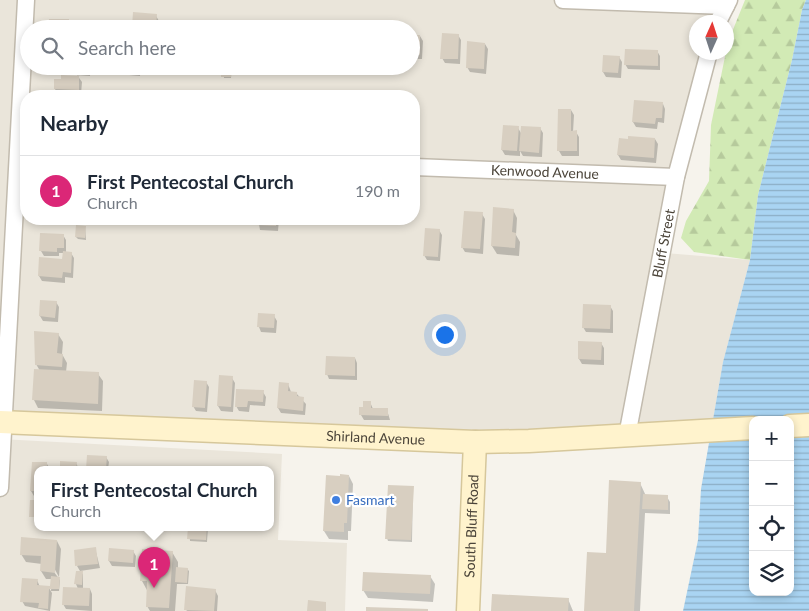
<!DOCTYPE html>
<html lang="en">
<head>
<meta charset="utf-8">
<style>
  body { margin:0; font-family:Lato,sans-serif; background:#f6f6f7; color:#1f2937 }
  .controls { position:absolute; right:15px; bottom:15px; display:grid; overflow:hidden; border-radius:10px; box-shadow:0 2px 8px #0003 }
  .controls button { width:45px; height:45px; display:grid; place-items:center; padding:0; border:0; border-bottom:1px solid #e0e1e3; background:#fff; color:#1f2937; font:25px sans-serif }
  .compass { position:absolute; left:689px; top:15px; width:45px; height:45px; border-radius:50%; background:#fff; box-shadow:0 2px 8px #0003; rotate:3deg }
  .you { position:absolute; left:444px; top:334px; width:18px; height:18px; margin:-12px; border:4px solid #fff; border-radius:50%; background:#1a73e8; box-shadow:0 0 0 8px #1a73e833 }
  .badge { display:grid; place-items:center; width:32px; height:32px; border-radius:50%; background:#db2777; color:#fff; font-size:16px; font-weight:700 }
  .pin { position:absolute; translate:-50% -41px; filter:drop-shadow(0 1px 2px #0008) }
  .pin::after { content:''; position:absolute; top:26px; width:18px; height:15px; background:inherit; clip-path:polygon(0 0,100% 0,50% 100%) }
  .popup { position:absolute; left:34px; top:466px; width:240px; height:65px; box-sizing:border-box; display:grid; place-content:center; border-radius:10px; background:#fff; filter:drop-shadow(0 1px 4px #0005); font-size:16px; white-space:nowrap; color:#747a83 }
  .popup b { font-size:19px; color:#1f2937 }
  .popup::after { content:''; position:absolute; left:50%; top:100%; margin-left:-10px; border:10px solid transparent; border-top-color:#fff }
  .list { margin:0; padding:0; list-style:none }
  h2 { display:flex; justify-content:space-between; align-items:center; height:65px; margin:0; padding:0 20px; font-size:21px }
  h2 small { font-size:16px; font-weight:400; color:#747a83 }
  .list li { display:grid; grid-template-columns:32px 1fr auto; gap:15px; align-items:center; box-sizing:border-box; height:70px; padding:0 20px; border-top:1px solid #e0e1e3 }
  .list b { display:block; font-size:19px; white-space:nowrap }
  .list p { margin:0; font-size:16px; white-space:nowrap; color:#747a83 }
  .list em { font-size:16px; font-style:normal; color:#747a83 }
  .icon { flex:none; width:28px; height:28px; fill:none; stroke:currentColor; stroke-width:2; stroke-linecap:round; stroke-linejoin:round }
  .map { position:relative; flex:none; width:809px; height:611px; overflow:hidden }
  .search { position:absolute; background:#fff; box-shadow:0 2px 8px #0003; left:20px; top:20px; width:400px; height:55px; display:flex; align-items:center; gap:12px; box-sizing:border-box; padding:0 18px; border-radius:28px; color:#747a83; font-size:19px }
  .panel { position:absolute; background:#fff; box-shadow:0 2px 8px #0003; left:20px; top:90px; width:400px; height:135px; border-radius:20px }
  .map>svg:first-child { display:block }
  .residential { fill:#eae5da; fill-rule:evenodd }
  .forest { fill:url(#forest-firs) }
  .water { fill:url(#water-rules); fill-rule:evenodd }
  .shadow { fill:#0003 }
  .building { fill:#d8cfc1 }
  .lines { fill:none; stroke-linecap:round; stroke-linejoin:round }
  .street-casing { stroke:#c2bbae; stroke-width:19 }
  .secondary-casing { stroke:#d6c79b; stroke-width:25 }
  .street { stroke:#fff; stroke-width:16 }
  .secondary { stroke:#fff3cd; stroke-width:22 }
  .shop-dot { fill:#3f7fe0; stroke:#fff; stroke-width:2 }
  .labels { text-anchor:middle; stroke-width:4.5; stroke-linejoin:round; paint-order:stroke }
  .street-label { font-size:14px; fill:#4b4439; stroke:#fff }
  .shop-label { font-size:14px; fill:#366cbe; stroke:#fff; text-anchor:start }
</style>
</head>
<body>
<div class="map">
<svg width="809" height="611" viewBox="0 0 809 611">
  <defs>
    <pattern id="forest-firs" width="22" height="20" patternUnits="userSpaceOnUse" patternTransform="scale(1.25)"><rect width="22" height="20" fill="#d2eab5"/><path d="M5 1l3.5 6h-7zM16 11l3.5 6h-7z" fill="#b6ca9c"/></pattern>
    <pattern id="water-rules" width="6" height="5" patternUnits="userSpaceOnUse" patternTransform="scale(1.25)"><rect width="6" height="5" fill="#a9d4f2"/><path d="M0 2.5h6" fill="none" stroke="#8caec5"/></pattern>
  </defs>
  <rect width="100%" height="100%" fill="#f6f3ec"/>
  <!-- residential -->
  <path class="residential" d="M0,0H729L717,22H696V52L701,53L653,252L750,260L723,362L712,427L473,434L0,410ZM29,29H411V66H29ZM26,96H414V219H26Z
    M0,439L282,454L278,540L347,543L345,611H0ZM38,469H270V527H38Z"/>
  <!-- forest -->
  <path class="forest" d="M745,0H806L802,10L792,60L758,195L750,260L694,252L681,238L686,221L709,181L711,125L728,42Z"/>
  <!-- water -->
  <path class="water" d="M806,0H809V611H683L698,540L701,489L723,362L750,260L758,195L792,60L802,10ZM753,420H790V592H753Z"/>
  <!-- shadow -->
  <path class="shadow" d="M156,16L159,21L158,29H134L133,27Z
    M458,35L461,40L460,64L445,63L442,58Z
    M411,36H420L423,41L422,59H411Z
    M485,44L488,49L486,74L470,72L467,67Z
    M657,51L660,56V70L628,69L625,64Z
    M619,57L622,62L621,78L606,77L603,72Z
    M74,66H91L90,76L77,75L82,82L81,94H58L55,89L78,77Z
    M128,66H141L140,76L129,75Z
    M223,66H232L231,78H224Z
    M663,104L665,109L664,123L658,122L657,129L636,127L633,122Z
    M571,110L574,115L573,132H576L579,137V156H562L559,151Z
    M518,128L521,133L540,128L543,133L542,157L523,156L520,151V156L505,155L502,150Z
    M414,130L415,133V147H414Z
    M655,139L658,144L656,163L621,160L618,155Z
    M495,209L513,210L517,218L516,235L520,242L519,256L497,254L492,246Z
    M482,214L485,219L483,254L465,252L462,247Z
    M81,219H100V224L83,223Z
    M258,219H279L278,231L260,230Z
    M85,227L86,240L78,239L76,237Z
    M439,230L442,235L440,261L427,260L424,255Z
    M63,235L66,240V253H71L74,258L73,278L65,277V283L42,281L39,276L64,260V253H59V256H44L41,251Z
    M41,301L56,302L59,307L58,322L43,321L40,316Z
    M610,306L613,311V333L586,332L583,327Z
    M274,316L277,321L276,333L261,332L259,327Z
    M58,334L63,342L62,354L67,363L66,372L98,374L103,381L102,411L38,408L34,400L40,371L36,364Z
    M601,343L604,348V365L582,364L579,359Z
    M355,358L357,363V380L329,379L327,374Z
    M232,378L235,383L233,412L221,411L218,406Z
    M206,382L209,387L207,412L196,411L193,406Z
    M288,384L291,392L296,393L306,404L305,415L281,413L278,408Z
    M263,392L266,397L265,406L250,405L249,412L239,411L236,406Z
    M370,402L373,409L387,410L390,420H364L361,415Z
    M88,456L106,457L109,462L108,469H87Z
    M62,462L76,463L79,469H61Z
    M33,463L47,464L50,469H38V496H34L31,491Z
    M124,467L140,469H141H124Z
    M150,468H161V469H150Z
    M349,476L353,484L351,531H348V540L329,539L324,531Z
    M640,483L646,496L667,497L670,502V514L645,513L640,611H585L607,554Z
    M413,487L412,542L388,541L387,538Z
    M189,527H208L207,542L190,541Z
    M57,541L61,549L59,577L53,566L51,568L60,580L59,591H51L52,579H46L41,571L42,564L26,562L21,554Z
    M95,548L100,568L80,571L77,566Z
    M133,551L136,556L135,567L112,566L109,561Z
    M172,552L178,562V569H187L189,571L188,584H177L175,611H150L147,606L148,592L142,581Z
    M83,573V589H90L92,594V611L66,609L63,604L78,589L76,584Z
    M430,576L435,584L433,602L368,598L363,590Z
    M37,580L40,587L49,588L52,593L50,611L25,606L22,601Z
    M215,590L218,596L217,611H186Z
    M568,599L573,611H493Z"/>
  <!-- building -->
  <path class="building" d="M133,12L157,14L156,29L132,27Z
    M49,19H69V29H49Z
    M191,21H210V29H191Z
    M229,21H249V29H229Z
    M259,24H280V29H259Z
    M442,33L459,34L458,59H440Z
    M411,35H420V55L411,54Z
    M467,41L485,43L484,69L466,68Z
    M625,49L658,50V66L624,65Z
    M603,55L620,56L618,73L602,72Z
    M72,66H88V71L72,70Z
    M127,66H140L139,74L126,73Z
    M221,66H231V77H221Z
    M61,75L79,76V90L54,89V79H61Z
    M634,100L663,102L662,118H656L655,124L632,122Z
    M558,109H571V131L577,130V151H557Z
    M503,125L519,126L517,151L501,150Z
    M521,126L541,127L539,153L519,151Z
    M628,136L655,138L654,158L617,155L619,138L628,139Z
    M493,207L514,209L512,232L516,233L515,248L491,246Z
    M464,211L483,212L480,249L461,248Z
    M256,219H276V226L256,225Z
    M76,225L86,226L85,238L75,237Z
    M425,228L440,229L438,257L423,256Z
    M40,233L64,234V248H57V252L39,251Z
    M63,251L72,252L71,273L63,272L62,278L38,276L39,257L62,259Z
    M40,300L57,301L55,318L39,316Z
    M583,304L611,305L610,329L582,328Z
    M258,313L275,314L274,328L257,327Z
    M34,331L59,333L57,353L63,354L62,367L35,365Z
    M578,341L602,342L601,360L578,359Z
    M326,356L355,357V376L325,375Z
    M34,369L99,372L98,404L32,400Z
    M219,375L233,376L231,407L217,406Z
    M194,380L207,381L205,408L192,407Z
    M279,382L289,383L288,391L297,392V396L304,397L303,411L277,408Z
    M236,389L264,390L263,402L248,401L247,407H235Z
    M363,401H371V408H388V416L359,415V407H363Z
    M87,455L107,456L106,469H86Z
    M60,461L77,462L76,469H60Z
    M32,462H47V469H38V491H30Z
    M340,474L349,475L347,523H344V532L323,531L326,475L340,476Z
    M609,480L641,482L634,611H584L587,552L606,553Z
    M388,485L414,486L411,540L385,539Z
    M643,494L668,495V510L642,509Z
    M30,500H38V517H29Z
    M188,527H207L206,540L187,539Z
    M21,537L57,540L55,573L40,571L41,556L20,555Z
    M96,547L98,564L75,566L74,550Z
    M109,548L134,550L133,563L108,561Z
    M142,549L173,551L169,608L146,607L147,581H140Z
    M176,567L188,568L187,583L175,582Z
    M76,571H83L82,585L74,584Z
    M363,572L431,575L430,594L362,591Z
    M51,576L60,577L59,589H49L48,609L38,608L39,603L20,602L22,578L38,579L37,585L50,586Z
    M186,586L216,589L214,611L184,610Z
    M63,587L90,588L89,606L62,605Z
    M492,594L569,598L568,611H491Z
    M308,600L326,602V611H307Z
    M366,607L428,609V611H366Z"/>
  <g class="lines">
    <defs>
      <g id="street">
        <path d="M563,0L726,6"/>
        <path d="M718,22L729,0"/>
        <path id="s1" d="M414,167L676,177"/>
        <path id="s2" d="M627,436L676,177L709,52"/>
        <path d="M0,488L26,0"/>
      </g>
      <g id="secondary">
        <path id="s3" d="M0,422L475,442L529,441L753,428"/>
        <path d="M790,426L809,425"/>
        <path id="s4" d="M468,611L475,442"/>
      </g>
    </defs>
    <!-- street casing -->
    <use href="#street" class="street-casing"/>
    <!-- secondary casing -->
    <use href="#secondary" class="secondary-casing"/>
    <!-- street -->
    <use href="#street" class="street"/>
    <!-- secondary -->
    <use href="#secondary" class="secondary"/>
  </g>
  <!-- markers -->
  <circle class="shop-dot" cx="336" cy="500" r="5"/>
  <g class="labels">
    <!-- street labels -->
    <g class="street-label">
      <text dy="5" stroke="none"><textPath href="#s1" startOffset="131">Kenwood Avenue</textPath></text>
      <text dy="5" stroke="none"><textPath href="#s2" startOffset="196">Bluff Street</textPath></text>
      <text dy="5" stroke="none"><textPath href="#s3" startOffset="376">Shirland Avenue</textPath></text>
      <text dy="5" stroke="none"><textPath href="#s4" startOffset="85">South Bluff Road</textPath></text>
    </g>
    <!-- shop labels -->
    <g class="shop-label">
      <text x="346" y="505">Fasmart</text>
    </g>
  </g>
</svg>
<div class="controls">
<button>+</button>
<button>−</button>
<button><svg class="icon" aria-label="locate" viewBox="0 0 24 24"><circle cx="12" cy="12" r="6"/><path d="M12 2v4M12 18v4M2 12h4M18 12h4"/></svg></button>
<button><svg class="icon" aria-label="layers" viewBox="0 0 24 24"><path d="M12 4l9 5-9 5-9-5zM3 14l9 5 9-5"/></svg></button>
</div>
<svg class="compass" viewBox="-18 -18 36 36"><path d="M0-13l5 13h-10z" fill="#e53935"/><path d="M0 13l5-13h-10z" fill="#747a83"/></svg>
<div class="you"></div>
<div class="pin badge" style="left:154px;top:588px">1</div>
<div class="popup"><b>First Pentecostal Church</b>Church</div>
<div class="search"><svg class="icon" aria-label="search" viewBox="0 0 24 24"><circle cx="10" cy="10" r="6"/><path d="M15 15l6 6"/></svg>Search here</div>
<section class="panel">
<h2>Nearby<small></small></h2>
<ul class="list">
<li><span class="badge">1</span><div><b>First Pentecostal Church</b><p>Church</p></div><em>190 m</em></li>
</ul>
</section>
</div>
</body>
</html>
